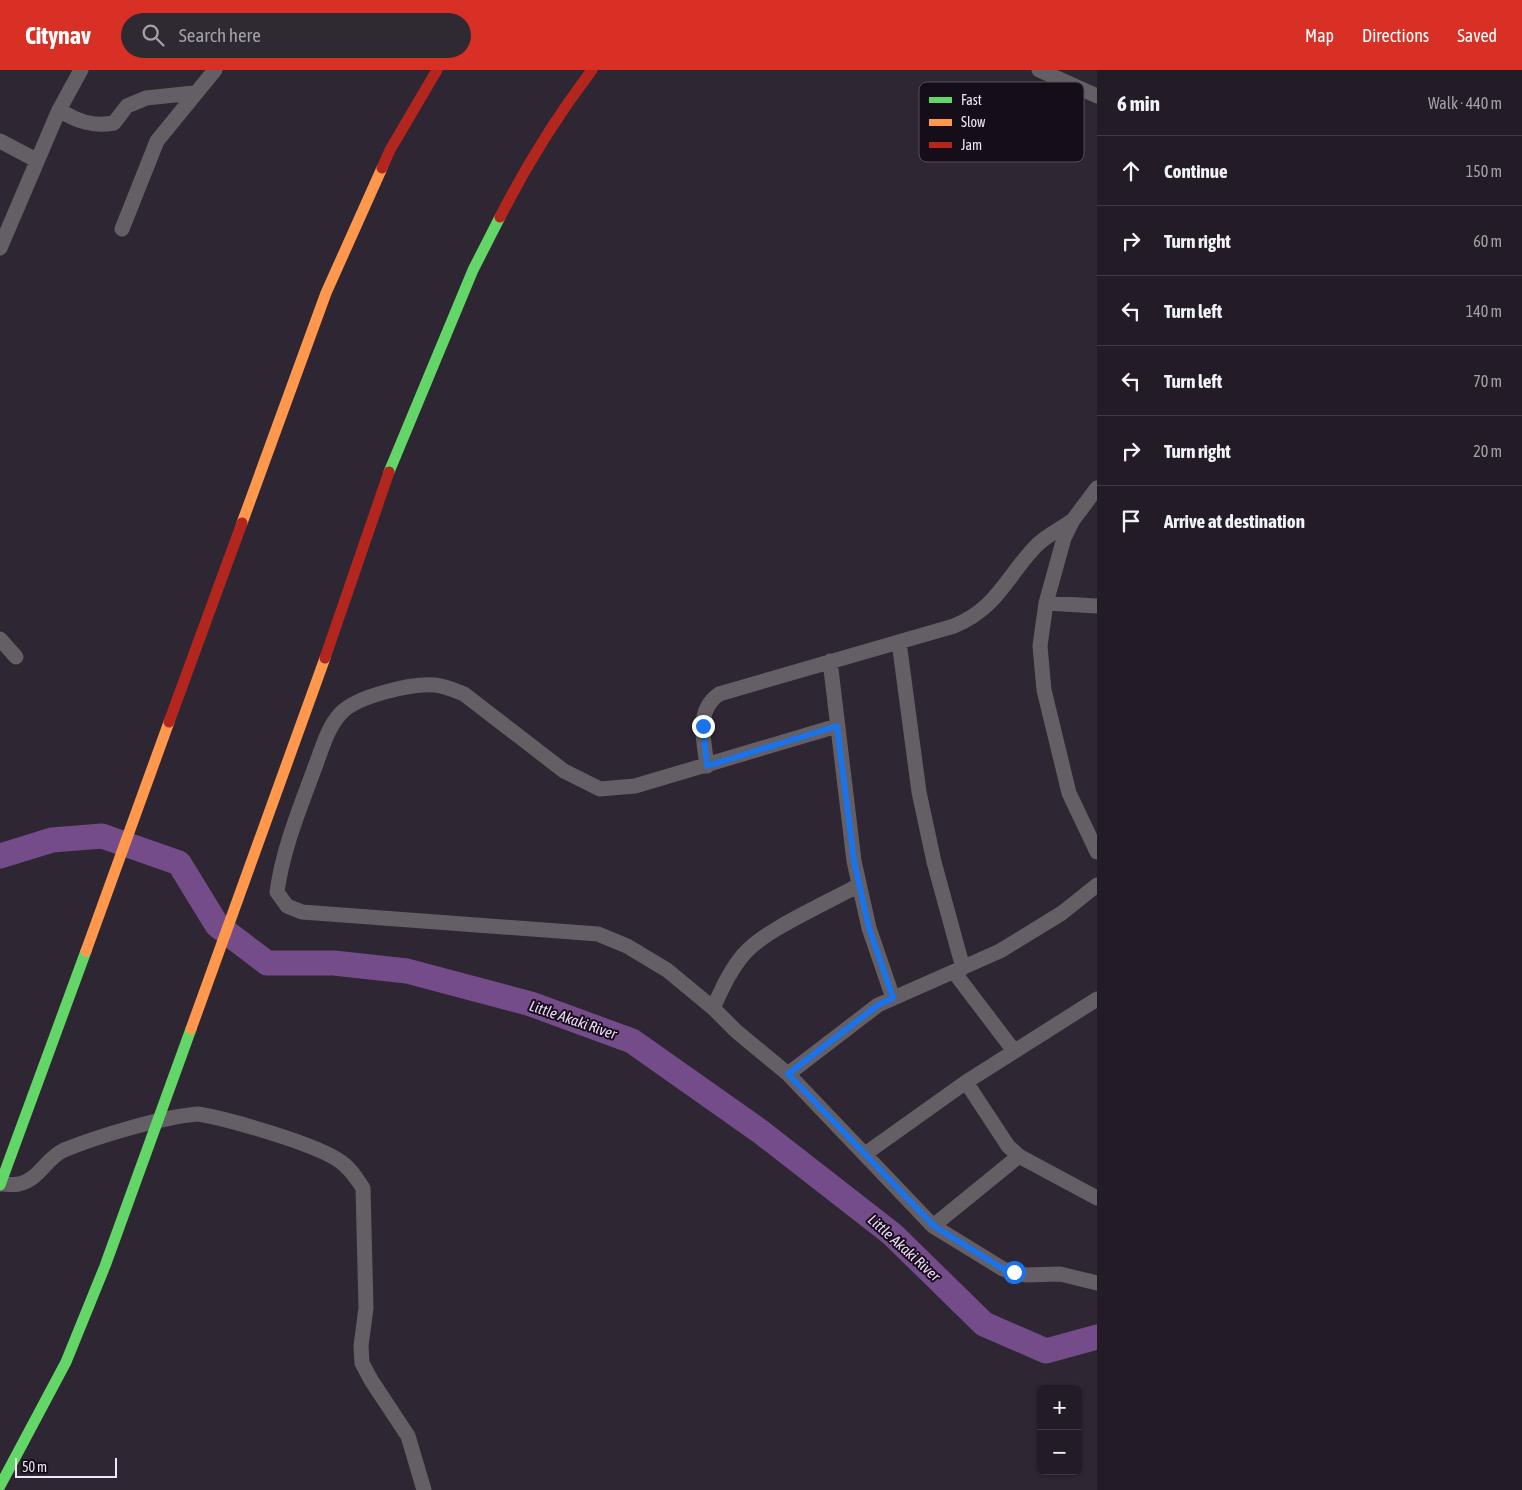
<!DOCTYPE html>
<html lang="en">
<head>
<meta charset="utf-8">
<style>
  body { margin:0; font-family:"Asap Condensed",sans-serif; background:#2f2932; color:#f1f3f6 }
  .controls { position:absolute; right:15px; bottom:15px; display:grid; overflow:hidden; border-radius:8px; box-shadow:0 1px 4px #0004 }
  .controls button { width:45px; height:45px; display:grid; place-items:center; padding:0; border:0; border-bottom:1px solid #403a43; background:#231c26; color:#f1f3f6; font:25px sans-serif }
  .scale { position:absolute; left:15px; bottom:12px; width:102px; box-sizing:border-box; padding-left:5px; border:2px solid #efe5f5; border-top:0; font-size:14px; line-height:18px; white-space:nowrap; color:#efe5f5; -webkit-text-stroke:4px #150e18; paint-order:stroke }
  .stop { position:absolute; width:15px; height:15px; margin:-11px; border:4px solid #1a73e8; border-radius:50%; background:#fff }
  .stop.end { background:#1a73e8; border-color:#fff; box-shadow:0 1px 5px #0008 }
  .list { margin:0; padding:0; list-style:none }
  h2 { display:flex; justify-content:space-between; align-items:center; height:65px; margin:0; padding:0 20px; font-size:21px }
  h2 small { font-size:16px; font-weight:400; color:#a3a1a7 }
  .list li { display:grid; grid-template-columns:32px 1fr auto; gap:15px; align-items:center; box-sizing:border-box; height:70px; padding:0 20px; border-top:1px solid #403a43 }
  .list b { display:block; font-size:19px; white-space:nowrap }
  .list em { font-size:16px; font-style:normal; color:#a3a1a7 }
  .icon { flex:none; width:28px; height:28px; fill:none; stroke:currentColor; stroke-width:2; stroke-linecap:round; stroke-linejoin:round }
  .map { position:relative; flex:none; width:1097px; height:1420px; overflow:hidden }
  header { display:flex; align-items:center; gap:30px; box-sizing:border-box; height:70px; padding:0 25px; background:#d93025; color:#fff }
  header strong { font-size:24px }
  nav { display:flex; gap:28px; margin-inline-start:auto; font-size:18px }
  .search { width:350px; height:45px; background:#2f2932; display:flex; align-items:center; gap:12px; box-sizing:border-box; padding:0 18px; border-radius:28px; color:#a3a1a7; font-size:19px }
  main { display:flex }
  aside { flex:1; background:#231c26 }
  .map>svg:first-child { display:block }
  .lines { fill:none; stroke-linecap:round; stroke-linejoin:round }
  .river { stroke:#744c89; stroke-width:25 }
  .street { stroke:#635f65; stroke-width:15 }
  .fast { stroke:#63d668; stroke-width:11 }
  .slow { stroke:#ff974d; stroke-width:11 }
  .jam { stroke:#b3261e; stroke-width:11 }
  .route { stroke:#1a73e8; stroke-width:6 }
  .labels { text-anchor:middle; stroke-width:4; stroke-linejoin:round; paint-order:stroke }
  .water-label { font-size:15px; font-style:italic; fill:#f1d9fe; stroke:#150e18 }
  .key { fill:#150e18; stroke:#564e5a; stroke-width:1 }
  .key-label { font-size:14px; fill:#efe5f5 }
</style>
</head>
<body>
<header>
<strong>Citynav</strong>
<div class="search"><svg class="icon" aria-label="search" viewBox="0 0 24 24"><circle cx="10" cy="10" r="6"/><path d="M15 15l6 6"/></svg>Search here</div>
<nav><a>Map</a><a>Directions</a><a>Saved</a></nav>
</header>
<main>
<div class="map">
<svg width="1097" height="1420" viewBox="0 0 1097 1420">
  <rect width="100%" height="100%" fill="#2f2633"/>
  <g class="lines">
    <!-- river -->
    <path class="river" d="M0,786L52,770L102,766L179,793L217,855L267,893H334L407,901L531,934L632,971L761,1062L892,1164L984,1254L1046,1281L1097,1267"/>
    <!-- street -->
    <path class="street" d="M1039,0L1097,26
      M59,40C77,51 92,57 114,53L127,36L146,28L194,23
      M0,71L36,90
      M122,159L157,71L215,0
      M0,178L59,40L81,0
      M1097,418L1073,450L1064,468L1046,533L1040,576L1044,620L1069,723L1097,782
      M1046,533L1097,536
      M0,569L16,587
      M899,572L919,722L934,792L963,898
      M830,591L854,791L869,858L893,928
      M837,656L635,716L600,719L564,701L464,624C454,620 445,616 435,615C412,613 357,626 341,643C327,658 322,679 315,697C300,738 283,778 277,822L287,836L302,842L598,864L627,876L667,900L713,938L736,961L788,1004L933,1156L1003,1199L1026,1205L1060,1204L1097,1213
      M707,696C704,669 695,641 719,624L954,556C996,539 1006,508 1035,477C1045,466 1061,459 1073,450
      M954,902L1014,981
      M713,938C722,919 730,900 744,884C764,860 829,832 859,815
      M788,1004L878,935L1000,881L1062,843L1097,815
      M966,1012L1008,1076L1019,1086L1097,1128
      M865,1084L966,1012L1097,929
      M0,1114C6,1114 13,1115 19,1114C39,1110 46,1088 64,1080C99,1066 161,1047 198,1044C228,1049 317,1074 341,1092C351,1099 356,1108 363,1118L366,1238L361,1276L362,1293L371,1310L408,1366L424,1420
      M933,1156L1019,1086"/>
    <!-- fast -->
    <path class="fast" d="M389,402L473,200L500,147
      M0,1115L86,881
      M0,1416L66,1292L105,1196L191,959"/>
    <!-- slow -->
    <path class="slow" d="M242,453L326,223L382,98
      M86,881L169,652
      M191,959L325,588"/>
    <!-- jam -->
    <path class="jam" d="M382,98L390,80L437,0
      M500,147C526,96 557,46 592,0
      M325,588L389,402
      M169,652L242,453"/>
  </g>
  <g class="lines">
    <!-- route -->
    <path class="route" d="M703,656L707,696L837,656L854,791L869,858L893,928L878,935L788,1004L934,1156L1003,1199L1014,1202"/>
  </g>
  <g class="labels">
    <!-- water labels -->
    <g class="water-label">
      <text transform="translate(573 950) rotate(19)" y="5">Little Akaki River</text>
      <text transform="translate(904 1178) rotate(42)" y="5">Little Akaki River</text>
    </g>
  </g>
  <!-- legend -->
  <rect x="919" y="12" width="165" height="80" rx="8" class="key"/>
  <rect x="929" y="27" width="23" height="6" fill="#63d668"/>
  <rect x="929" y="49" width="23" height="7" fill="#ff974d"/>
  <rect x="929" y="72" width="23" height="6" fill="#b3261e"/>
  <g class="key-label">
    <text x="961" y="35">Fast</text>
    <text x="961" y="57">Slow</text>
    <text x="961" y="80">Jam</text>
  </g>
</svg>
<div class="controls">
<button>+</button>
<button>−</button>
</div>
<div class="scale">50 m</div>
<div class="stop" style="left:1014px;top:1202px"></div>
<div class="stop end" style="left:703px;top:656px"></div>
</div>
<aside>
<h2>6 min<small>Walk · 440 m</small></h2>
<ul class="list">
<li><svg class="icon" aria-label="ahead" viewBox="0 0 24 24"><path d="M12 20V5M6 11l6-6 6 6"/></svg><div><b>Continue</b></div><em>150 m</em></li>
<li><svg class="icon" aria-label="right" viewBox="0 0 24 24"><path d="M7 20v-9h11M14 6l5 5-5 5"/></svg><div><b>Turn right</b></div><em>60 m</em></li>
<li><svg class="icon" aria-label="left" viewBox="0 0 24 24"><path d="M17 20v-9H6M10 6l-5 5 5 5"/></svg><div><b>Turn left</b></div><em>140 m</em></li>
<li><svg class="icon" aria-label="left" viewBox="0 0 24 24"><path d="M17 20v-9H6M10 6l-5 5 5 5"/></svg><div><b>Turn left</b></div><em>70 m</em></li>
<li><svg class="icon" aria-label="right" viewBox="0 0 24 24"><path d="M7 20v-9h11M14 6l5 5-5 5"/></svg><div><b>Turn right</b></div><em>20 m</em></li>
<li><svg class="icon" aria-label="arrive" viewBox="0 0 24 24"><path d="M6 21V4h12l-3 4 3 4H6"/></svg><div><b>Arrive at destination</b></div></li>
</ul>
</aside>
</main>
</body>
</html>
